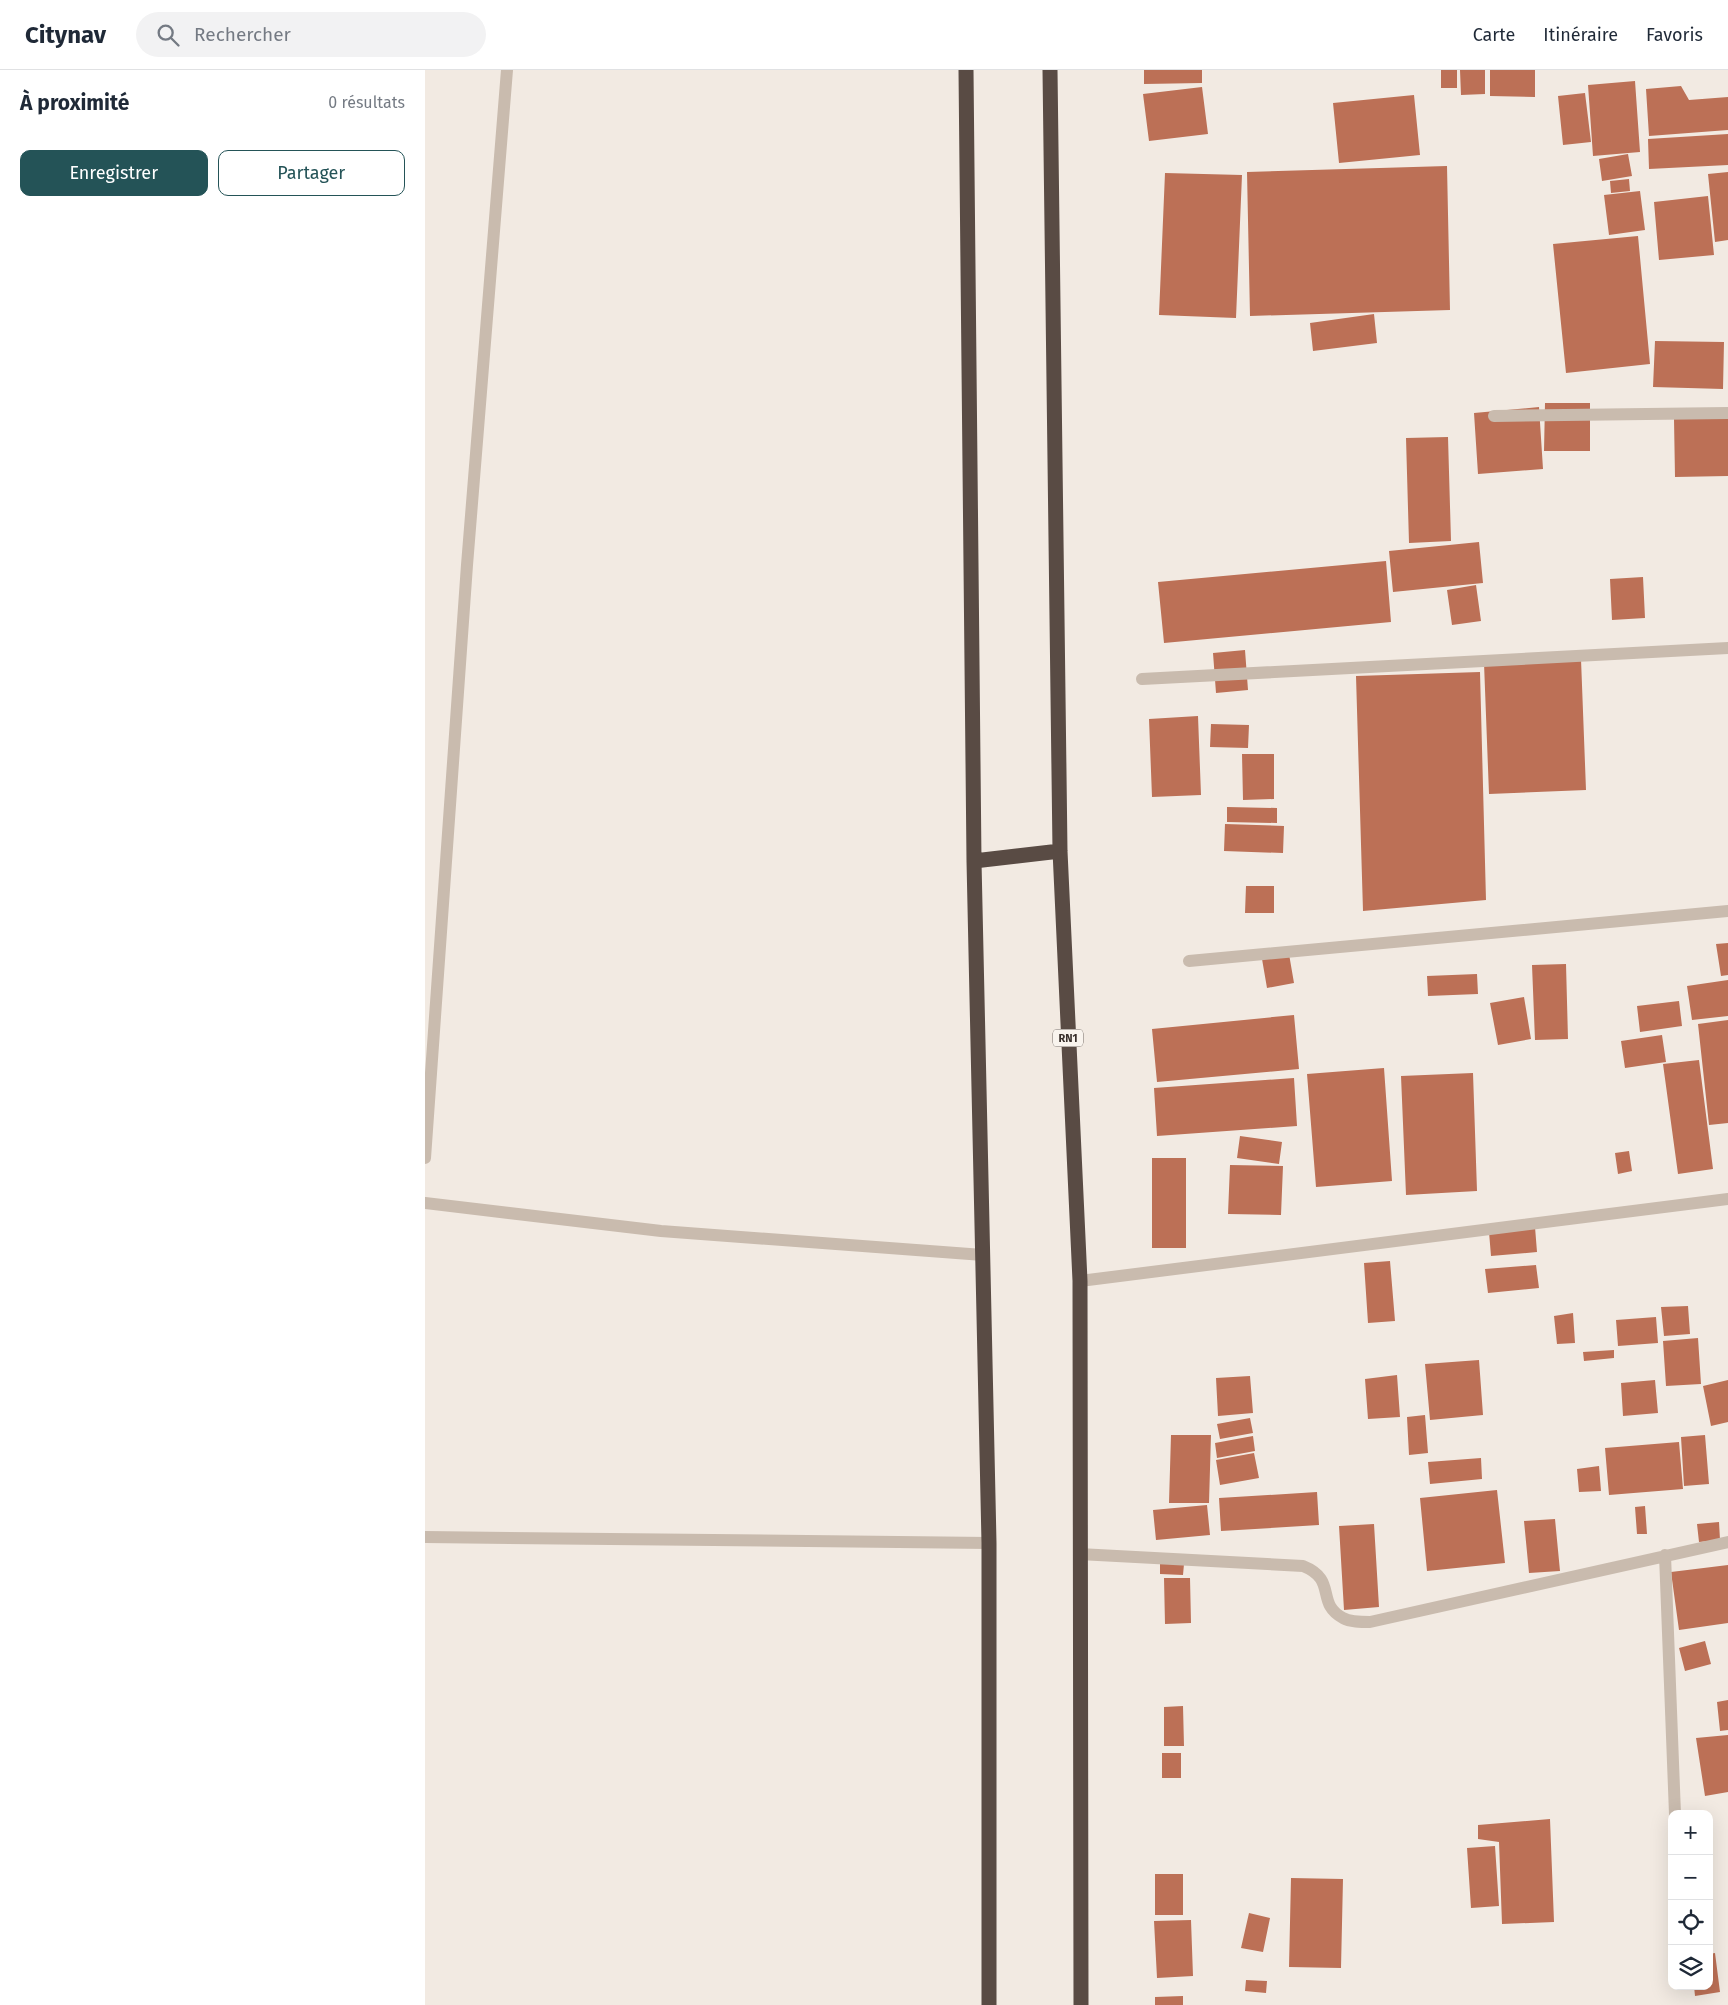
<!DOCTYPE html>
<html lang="fr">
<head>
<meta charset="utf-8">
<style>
  body { margin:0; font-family:"Fira Sans",sans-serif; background:#f2f2f3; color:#1f2937 }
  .controls { position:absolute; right:15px; bottom:15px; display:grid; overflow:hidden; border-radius:10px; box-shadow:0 5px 20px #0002 }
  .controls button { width:45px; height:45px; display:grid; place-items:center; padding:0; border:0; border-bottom:1px solid #e0e1e3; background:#fff; color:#1f2937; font:25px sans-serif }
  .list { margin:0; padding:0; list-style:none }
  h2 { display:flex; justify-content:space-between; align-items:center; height:65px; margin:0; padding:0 20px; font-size:21px }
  h2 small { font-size:16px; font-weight:400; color:#747a83 }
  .actions { display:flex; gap:10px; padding:15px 20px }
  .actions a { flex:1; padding:11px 0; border:1px solid #245357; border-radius:10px; text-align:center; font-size:18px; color:#245357 }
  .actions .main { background:#245357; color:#fff }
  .icon { flex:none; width:28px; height:28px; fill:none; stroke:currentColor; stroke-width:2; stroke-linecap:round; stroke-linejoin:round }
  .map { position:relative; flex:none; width:1303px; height:1935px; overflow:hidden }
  header { display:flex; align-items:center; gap:30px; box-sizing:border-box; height:70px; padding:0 25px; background:#fff; border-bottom:1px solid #e0e1e3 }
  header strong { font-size:24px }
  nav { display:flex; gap:28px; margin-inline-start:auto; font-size:18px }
  .search { width:350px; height:45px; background:#f2f2f3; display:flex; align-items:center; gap:12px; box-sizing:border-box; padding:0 18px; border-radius:28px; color:#747a83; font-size:19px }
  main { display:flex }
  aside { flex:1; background:#fff }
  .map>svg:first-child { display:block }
  .building { fill:#bc7056 }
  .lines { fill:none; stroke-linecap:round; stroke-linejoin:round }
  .street { stroke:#c9bbae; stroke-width:12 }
  .highway { stroke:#594b44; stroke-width:15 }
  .labels { text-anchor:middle; stroke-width:4.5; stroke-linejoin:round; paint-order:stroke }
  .shield { fill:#f9f4ee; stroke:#736b66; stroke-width:1 }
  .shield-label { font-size:11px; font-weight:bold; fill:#39302c }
</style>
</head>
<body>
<header>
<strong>Citynav</strong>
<div class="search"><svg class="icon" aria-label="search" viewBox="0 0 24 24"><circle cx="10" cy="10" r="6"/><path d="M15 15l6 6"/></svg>Rechercher</div>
<nav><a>Carte</a><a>Itinéraire</a><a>Favoris</a></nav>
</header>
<main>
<aside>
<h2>À proximité<small>0 résultats</small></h2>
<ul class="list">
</ul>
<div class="actions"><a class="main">Enregistrer</a><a>Partager</a></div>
</aside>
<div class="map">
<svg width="1303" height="1935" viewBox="0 0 1303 1935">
  <rect width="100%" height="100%" fill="#f2eae2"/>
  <!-- building -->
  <path class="building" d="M719,0H777V13L719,14Z
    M1016,0H1032V18H1016Z
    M1035,0H1060V24L1036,25Z
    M1065,0H1110V27L1065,26Z
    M1210,11L1215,82L1168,86L1163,15Z
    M1256,16L1264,30L1303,27V60L1224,66L1221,19Z
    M777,17L783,64L724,71L718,24Z
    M1160,23L1166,72L1138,75L1133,26Z
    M989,25L995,85L914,93L908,33Z
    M1303,64V95L1224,99L1223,69Z
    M1203,84L1207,106L1177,111L1174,89Z
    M1022,96L1025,240L825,246L822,102Z
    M1303,102V170L1290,172L1283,104Z
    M740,103L817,105L811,248L734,245Z
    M1204,109L1205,121L1186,123L1185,111Z
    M1215,121L1220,160L1184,165L1179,125Z
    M1283,126L1289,185L1234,190L1229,132Z
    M1213,166L1225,294L1141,303L1128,174Z
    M949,244L952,273L888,281L885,253Z
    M1230,271L1299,272L1298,319L1228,317Z
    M1120,333H1165V381H1119Z
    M1114,337L1118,399L1053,404L1049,343Z
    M1303,348V406L1250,407L1249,349Z
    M1023,367L1026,471L984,473L981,368Z
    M1054,472L1058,513L968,522L964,481Z
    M961,491L966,552L739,573L733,512Z
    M1218,507L1220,548L1187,550L1185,509Z
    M1051,515L1056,551L1027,555L1022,520Z
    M820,580L823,620L791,623L788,583Z
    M1156,589L1161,720L1064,724L1059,593Z
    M1055,602L1061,830L938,841L931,606Z
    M773,646L776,725L727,727L724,649Z
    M786,654L824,655L823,678L785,677Z
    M817,684H849V729L818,730Z
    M802,737L852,738V753L802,752Z
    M800,754L859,756L858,783L799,781Z
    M821,816H849V843H820Z
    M1303,873V905L1296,906L1291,874Z
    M864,884L869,913L842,918L837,889Z
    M1141,894L1143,969L1110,970L1107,895Z
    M1052,904L1053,924L1003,926L1002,906Z
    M1303,910V946L1267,950L1262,916Z
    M1099,927L1106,969L1073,975L1065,933Z
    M1254,931L1257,956L1215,962L1212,936Z
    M869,945L874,999L732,1012L727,959Z
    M1303,950V1053L1284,1055L1273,954Z
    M1237,965L1241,992L1200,998L1196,971Z
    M1274,990L1288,1099L1253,1104L1238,994Z
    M959,998L967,1111L891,1117L882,1004Z
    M1048,1003L1052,1121L981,1125L976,1006Z
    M869,1008L872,1056L732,1066L729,1018Z
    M815,1066L857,1072L854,1094L812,1088Z
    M1204,1081L1207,1101L1193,1104L1190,1083Z
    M727,1088H761V1178H727Z
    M805,1095L858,1096L856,1145L803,1144Z
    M1110,1157L1112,1182L1066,1186L1064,1162Z
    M965,1191L970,1251L943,1253L939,1193Z
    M1111,1195L1114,1218L1063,1223L1060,1199Z
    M1263,1236L1265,1264L1239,1266L1236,1237Z
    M1148,1243L1150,1273L1132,1274L1129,1246Z
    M1231,1247L1233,1273L1193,1276L1191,1250Z
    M1273,1268L1276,1314L1241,1316L1238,1271Z
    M1189,1280V1288L1159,1291L1158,1282Z
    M1054,1290L1058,1345L1005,1350L1000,1294Z
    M972,1305L975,1347L943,1349L940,1309Z
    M825,1306L828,1343L793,1346L791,1308Z
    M1230,1310L1233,1343L1198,1346L1196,1313Z
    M1303,1310V1352L1286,1356L1278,1316Z
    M1000,1345L1003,1383L984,1385L982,1347Z
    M825,1348L828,1363L795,1369L792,1354Z
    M746,1365H786L784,1433H744Z
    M1280,1365L1284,1414L1259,1416L1256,1367Z
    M828,1366L830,1381L792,1388L790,1373Z
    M1254,1372L1258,1419L1184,1425L1180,1378Z
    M829,1383L834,1408L795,1415L791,1390Z
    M1056,1388L1057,1409L1005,1414L1003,1392Z
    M1174,1396L1176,1421L1154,1422L1152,1399Z
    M1072,1420L1080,1493L1002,1501L995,1428Z
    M892,1422L894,1455L796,1461L794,1428Z
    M782,1435L785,1465L731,1470L728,1440Z
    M1220,1436L1222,1464H1212L1210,1437Z
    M1130,1449L1135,1501L1104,1503L1099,1451Z
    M1294,1452L1295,1470L1274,1472L1272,1454Z
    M949,1454L954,1537L919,1540L914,1456Z
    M735,1493L759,1494L758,1505L735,1504Z
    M1303,1495V1553L1254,1560L1246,1502Z
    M739,1508H765L766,1553L740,1554Z
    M1280,1571L1286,1594L1260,1601L1254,1578Z
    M1303,1630V1660L1295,1661L1292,1632Z
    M758,1636L759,1676H739V1637Z
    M1303,1665V1722L1280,1726L1271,1668Z
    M737,1683H756V1708H737Z
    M1125,1749L1129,1852L1077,1854L1074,1772L1053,1769V1755Z
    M1070,1776L1074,1836L1046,1838L1042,1778Z
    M730,1804H758V1845H730Z
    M866,1808L918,1809L916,1898L864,1897Z
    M1284,1842L1288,1875H1284Z
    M824,1843L845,1848L838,1882L816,1878Z
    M766,1850L768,1906L732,1908L729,1851Z
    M1290,1883L1295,1922L1270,1926L1269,1916H1284V1884Z
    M821,1910L842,1911L841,1923L820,1921Z
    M758,1926V1935H730V1927Z"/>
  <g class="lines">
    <!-- street -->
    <path class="street" d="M1069,346L1303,343
      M717,609L1303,578
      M764,891L1303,841
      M0,1088L42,495L82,0
      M0,1133L236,1161L558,1185
      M655,1211L1303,1129
      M0,1467L564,1473
      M654,1484L878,1496C913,1510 890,1533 918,1548C925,1552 936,1552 945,1552L1303,1472
      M1240,1485L1250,1744"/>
    <!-- highway -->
    <path class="highway" d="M541,0L549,791L564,1473V1935
      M625,0L635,781L655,1211L656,1935
      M549,791L635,781"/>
  </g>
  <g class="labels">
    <!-- shield labels -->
    <rect class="shield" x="628" y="959.5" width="30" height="17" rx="4"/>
    <g class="shield-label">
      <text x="643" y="972">RN1</text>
    </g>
  </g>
</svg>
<div class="controls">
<button>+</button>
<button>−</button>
<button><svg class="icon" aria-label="locate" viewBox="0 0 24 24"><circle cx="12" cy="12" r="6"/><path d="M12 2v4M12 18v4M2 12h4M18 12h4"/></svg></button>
<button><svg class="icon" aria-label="layers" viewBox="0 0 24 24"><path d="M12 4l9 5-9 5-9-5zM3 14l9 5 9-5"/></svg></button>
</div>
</div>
</main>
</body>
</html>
